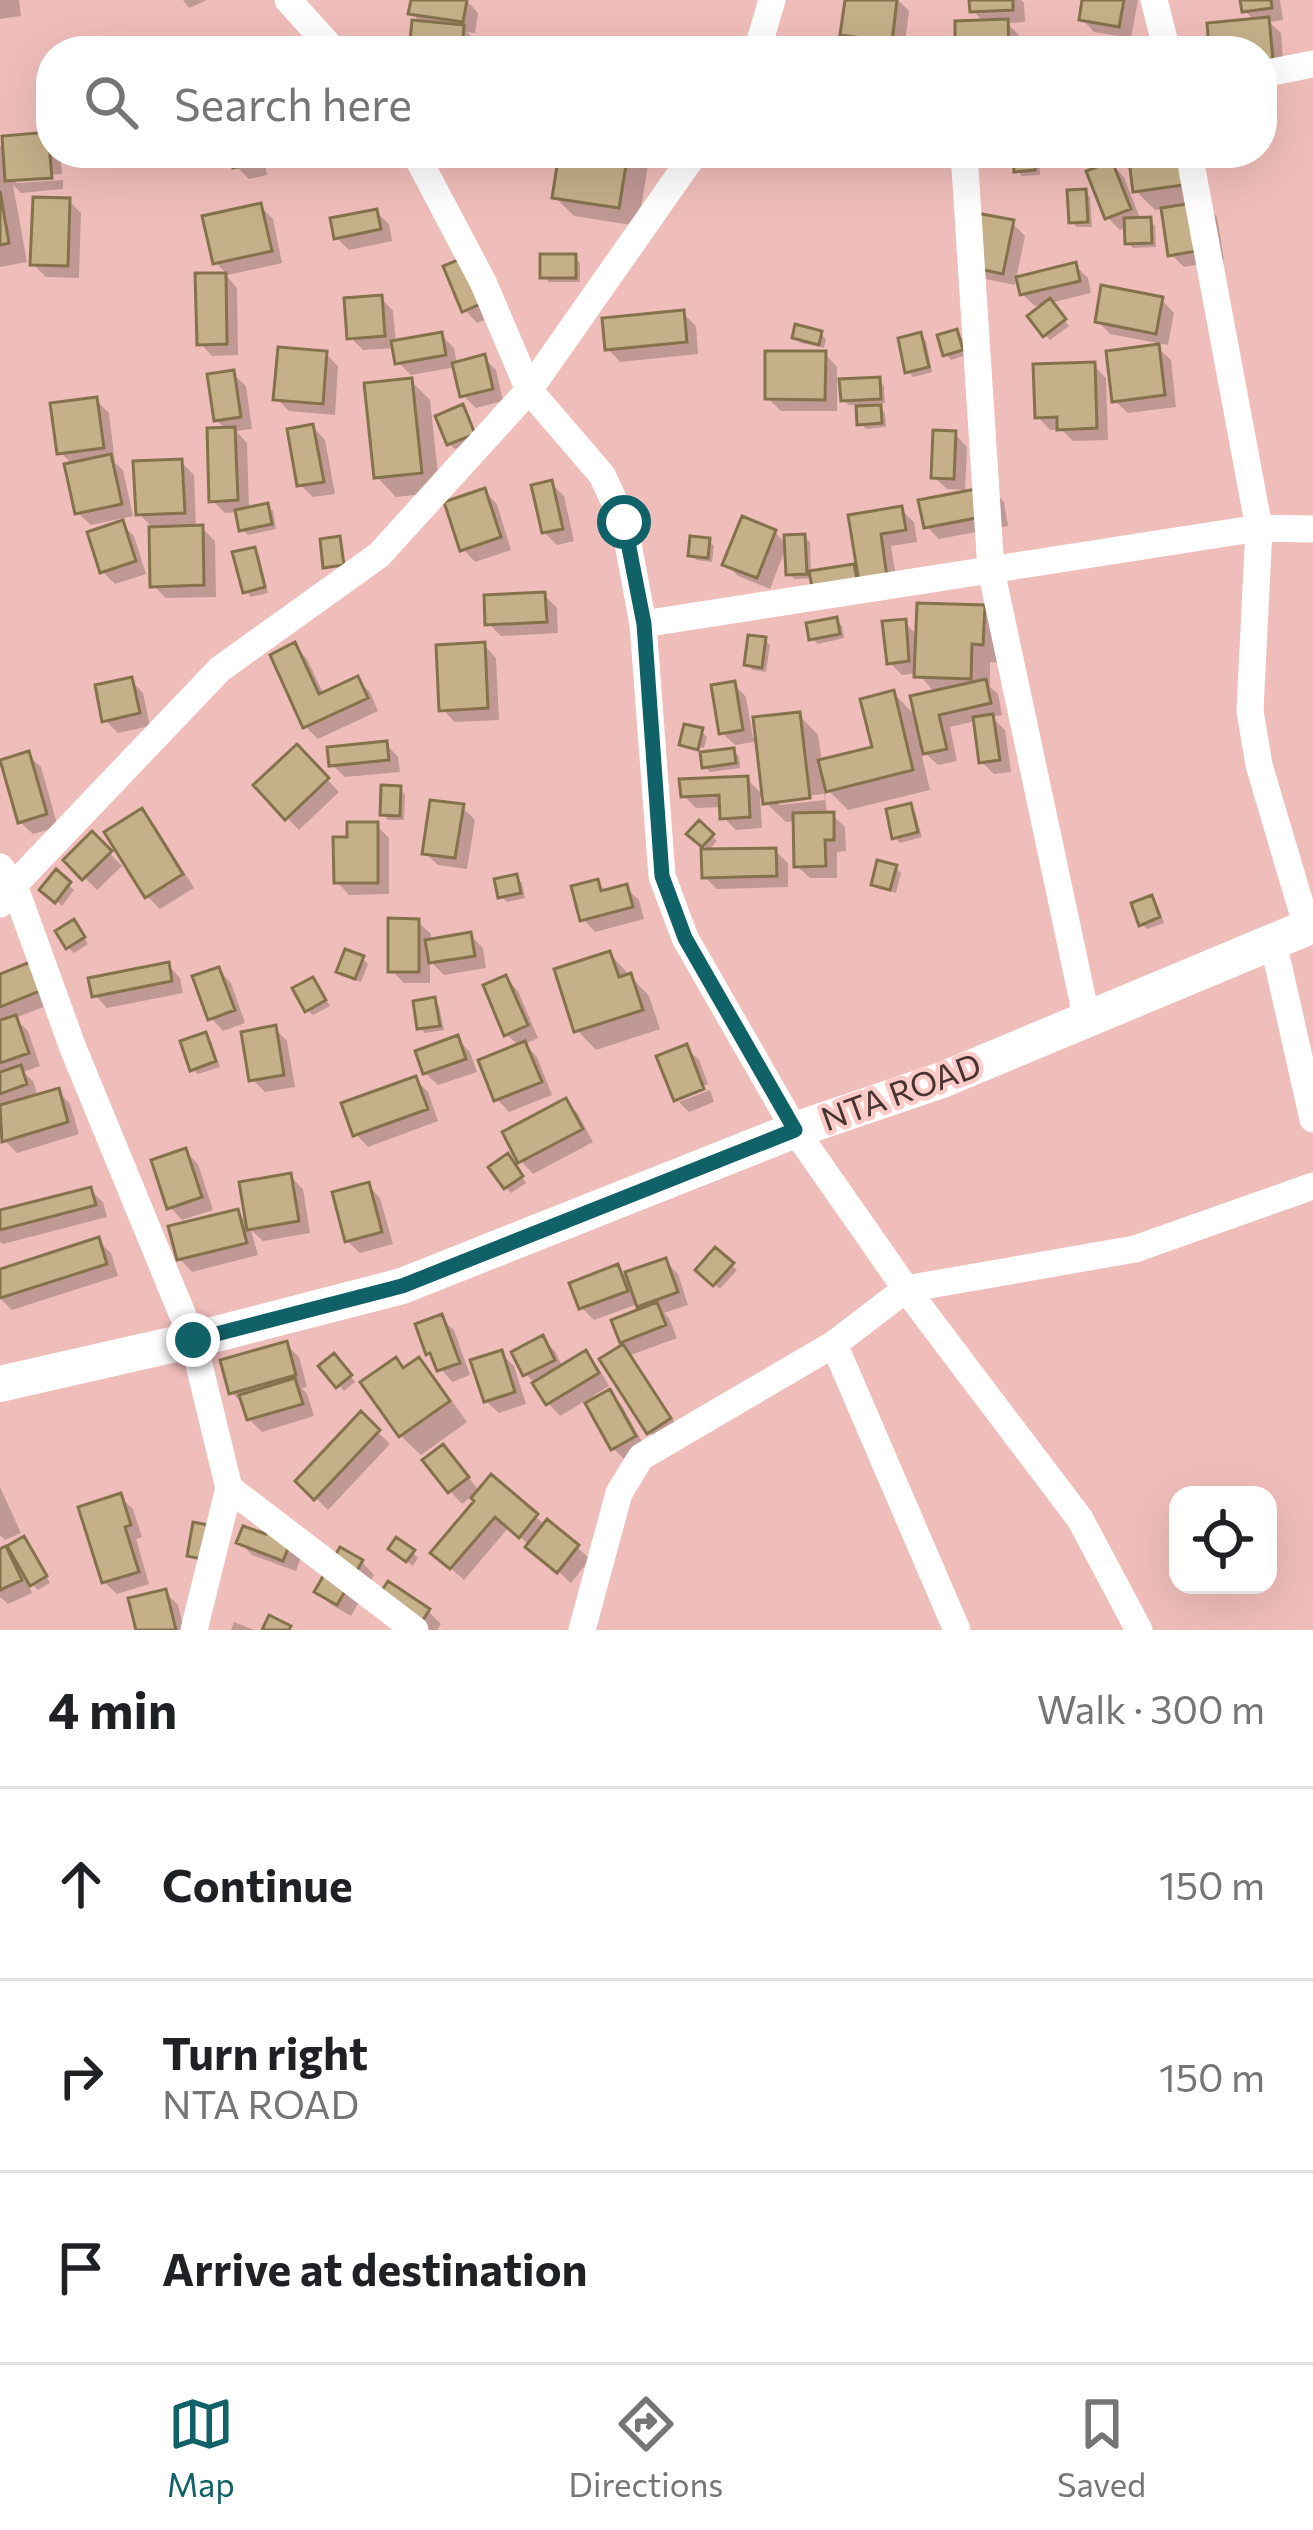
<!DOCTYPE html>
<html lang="en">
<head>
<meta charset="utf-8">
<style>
  body { margin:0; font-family:Commissioner,sans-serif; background:#f6f6f6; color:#202124 }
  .controls { position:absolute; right:36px; bottom:36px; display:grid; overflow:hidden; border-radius:24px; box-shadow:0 12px 48px #0002 }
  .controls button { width:108px; height:108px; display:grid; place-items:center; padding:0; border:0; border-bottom:3px solid #e0e0e0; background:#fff; color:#202124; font:60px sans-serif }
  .stop { position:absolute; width:36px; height:36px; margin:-27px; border:9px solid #116168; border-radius:50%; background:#fff }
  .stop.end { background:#116168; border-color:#fff; box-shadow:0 3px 12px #0008 }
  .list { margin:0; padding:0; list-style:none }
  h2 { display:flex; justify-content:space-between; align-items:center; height:156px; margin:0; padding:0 48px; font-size:51px }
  h2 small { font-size:39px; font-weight:400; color:#757577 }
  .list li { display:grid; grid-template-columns:78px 1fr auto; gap:36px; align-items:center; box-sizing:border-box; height:192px; padding:0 48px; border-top:3px solid #e0e0e0 }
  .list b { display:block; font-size:45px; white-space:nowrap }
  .list p { margin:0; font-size:39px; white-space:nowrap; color:#757577 }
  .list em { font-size:39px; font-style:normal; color:#757577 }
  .icon { flex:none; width:66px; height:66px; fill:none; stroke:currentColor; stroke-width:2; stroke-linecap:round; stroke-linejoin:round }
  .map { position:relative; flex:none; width:1313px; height:1630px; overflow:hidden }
  .search { position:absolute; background:#fff; box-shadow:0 12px 48px #0002; left:36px; right:36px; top:36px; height:132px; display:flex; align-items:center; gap:30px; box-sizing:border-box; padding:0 42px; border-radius:48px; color:#757577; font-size:45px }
  .sheet { height:732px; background:#fff }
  nav { display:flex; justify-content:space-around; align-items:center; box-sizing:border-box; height:168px; border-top:3px solid #e0e0e0; background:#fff; font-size:33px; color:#757577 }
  nav a { display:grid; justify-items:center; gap:6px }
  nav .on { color:#116168 }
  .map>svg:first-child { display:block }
  .shadow { fill:#0003; fill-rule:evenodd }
  .building { fill:#c5b089; stroke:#85724d; stroke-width:3 }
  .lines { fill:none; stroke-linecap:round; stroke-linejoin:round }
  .minor { stroke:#fff; stroke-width:27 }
  .tertiary { stroke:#fff; stroke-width:36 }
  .route { stroke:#116168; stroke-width:15 }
  .labels { text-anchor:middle; stroke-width:9; stroke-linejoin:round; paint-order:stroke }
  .street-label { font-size:33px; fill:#473332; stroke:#fdcbc7 }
</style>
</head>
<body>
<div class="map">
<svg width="1313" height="1630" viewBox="0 0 1313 1630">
  <rect width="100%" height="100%" fill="#f0beba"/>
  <!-- shadow -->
  <path class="shadow" d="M0,0H19L21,16L0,19Z
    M183,0H207L189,8Z
    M414,0H466L478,13L475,33L467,32L476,41L475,51H412L423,24L411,13Z
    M848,0H898L909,11L904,51H850L852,43L843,34Z
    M972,0H1021L1024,3L1025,22L1007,23L1026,42V51H958L985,23L973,11Z
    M1085,0H1138L1131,38L1094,32L1082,19Z
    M1243,0H1280L1283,20L1269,22L1281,33L1284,72L1262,51H1217L1214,48L1213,51L1211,26L1256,22L1244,10Z
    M47,135L51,139V153H60L62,174L16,177V183L63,180V189L21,193L13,185L27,262L0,267V145L6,152Z
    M234,153H263L267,175L249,179L236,166Z
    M437,153H467L463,168L449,165Z
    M562,153H650L638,226L574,216L555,197Z
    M1131,153H1202L1204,204L1217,217L1224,260L1184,267L1171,254L1164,209L1155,210L1136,191Z
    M1034,154L1039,159L1040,175L1022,176L1017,170Z
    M1111,164L1124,177L1141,221L1150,220L1155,226L1156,247L1133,248L1128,243L1127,227L1120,230L1107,217Z
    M1085,192L1090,197L1092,227H1077L1072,222Z
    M69,201L81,213L79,278L46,277L33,264Z
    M260,206L273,219L282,263L228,275L216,263Z
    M376,212L389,224L392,241L349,250L336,237Z
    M1012,223L1025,236L1015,285L976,277Z
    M574,257L580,263V282H549L543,277Z
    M1075,265L1088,278L1091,293L1050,303L1069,326L1050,340L1045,335L1048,303L1035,306L1022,294Z
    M480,272L498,314L477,323L465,310Z
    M198,276H227L237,288L238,355L212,356L200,343Z
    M381,298L393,311L396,343L441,335L454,348L457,364L484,358L496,370L503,401L476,408L463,395L456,367L411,375L398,362L396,348L363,350L350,337Z
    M1162,300L1174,313L1168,345L1110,334L1098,321Z
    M683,313L696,326L698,354L620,362L608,349Z
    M956,333L962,338L966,355L951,360L946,354Z
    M821,334L826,339L824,348L801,343L795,337Z
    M920,336L926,341L932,372L913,377L908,371Z
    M1158,348L1171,360L1176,407L1128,413L1115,401Z
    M326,354L338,366L335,415L289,411L276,398Z
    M825,354L837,367V411H781L768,398Z
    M1093,365L1106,378L1108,440L1073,441L1061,429L1050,430L1038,417Z
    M233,374L246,386L252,429L236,431L247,443L249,510L267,506L273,511L276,529L248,535L242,529L238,512L225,513L212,500L227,430L216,420Z
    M879,380L884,386L885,403L876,404L885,413L886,427L866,429L860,423L859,405H849L843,400Z
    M411,381L430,400L440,492L396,497L377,477Z
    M96,400L109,413L115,463L123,470L133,516L91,525L78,513L73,465L60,452Z
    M462,408L468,413L478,439L455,449L449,443Z
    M313,427L325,440L335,494L313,497L300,485Z
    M955,434L967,447L965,490L947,489L934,477Z
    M181,462L194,475L196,528H202L215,541L216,597L166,598L153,585L152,527L139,514Z
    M551,483L564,496L574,541L557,545L544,532Z
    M991,489L1004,502L1008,526L939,539L927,527Z
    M484,491L497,504L511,550L475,562L463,549Z
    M901,510L914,522L917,542L891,546L898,589L814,578L795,579L789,574L804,537L810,542L811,574L859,566L851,517Z
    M122,524L134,536L146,574L115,584L103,572Z
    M775,532L787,545L770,589L738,576L726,564Z
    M709,541L714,546L712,562L696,560L691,554Z
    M254,550L259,555L268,593L251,597L246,591Z
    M544,595L557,608L558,633L501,636L488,623Z
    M984,608L1003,628L1002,663L990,662V687L998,694L1002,715L992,717L1005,730L1011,772L994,774L982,762L976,721L950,727L957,761L938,765L920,748L930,790L848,810L824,786L827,815H832L845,827L846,851L837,852V878H810L797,866L796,821L786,822L760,797L762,828L736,830L723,817V807L696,808L683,795L747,779L765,797L759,741L735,745L722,733L734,684L746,697L753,738L799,715L818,735L822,762L875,749L893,693L918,718L935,693L918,673L902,675L889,662L904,622L919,637ZM824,794L825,800L779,805V799Z
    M836,620L842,626L844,638L818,644L812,638Z
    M764,640L770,645L766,672L753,670L747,664Z
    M484,645L496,658L499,720L455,722L442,709Z
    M295,646L307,659L324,695L357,680L370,692L378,711L318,739L305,726Z
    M131,680L143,693L150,726L118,733L105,720Z
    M701,731L707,737L704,748L682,744Z
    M386,744L398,757L400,772L345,777L332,765Z
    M297,748L339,792L299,830L257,786Z
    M733,751L739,756L740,768L710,772L705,766Z
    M28,755L41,767L58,827L33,834L20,822Z
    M400,789L405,795L404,820H388L383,814Z
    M462,807L475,820L467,869L438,865L425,853Z
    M910,807L915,812L922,837L900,843L895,837Z
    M141,811L154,824L194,888L160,909L148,897L108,833Z
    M699,824L717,841L709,850L691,833Z
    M376,825L389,838V894L349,895L337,882L350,840Z
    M92,835L122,866L97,890L67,860Z
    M775,851L788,863V887L717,889L705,877Z
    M895,868L901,873L896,893L879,889L874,884Z
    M56,874L74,890L62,906L44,890Z
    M516,877L522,883L525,898L507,902L501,897Z
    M597,882L607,893L626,888L639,900L644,919L595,932L583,919Z
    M1151,899L1157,904L1164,923L1147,929L1142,924Z
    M418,922L431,934V942L470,935L483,948L486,968L444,975L430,961V983H404L391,970Z
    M79,928L88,944L74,953L68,947Z
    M610,954L649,996L660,1029L596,1050L577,1030Z
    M362,958L368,964L361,982L345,976L339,971Z
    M168,965L180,978L183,993L107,1008L95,995Z
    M29,966L51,1004L15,1018L28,1031L40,1066L23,1072L33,1081L38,1097L58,1091L70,1104L79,1134L17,1153L0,1136V1129L2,1132L0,1123V977Z
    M219,970L231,983L245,1023L223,1031L211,1018Z
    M506,978L518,991L538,1038L525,1044L537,1057L552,1095L509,1112L497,1099L519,1046L506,1034Z
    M313,980L330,1006L313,1015L307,1010Z
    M434,1001L439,1006L444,1030L425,1033L420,1028Z
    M275,1029L287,1041L295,1087L265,1092L252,1079Z
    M206,1036L211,1041L220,1067L198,1074L192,1069Z
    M457,1039L470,1052L477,1072L438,1085L425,1073Z
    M686,1048L699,1060L708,1084L678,1096V1101L676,1099Z
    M415,1079L428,1092L438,1121L368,1147L356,1134Z
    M710,1090L714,1102L689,1112L679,1102Z
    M566,1101L578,1114L593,1142L533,1174L521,1161Z
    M185,1151L198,1164L213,1210L182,1220L170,1207Z
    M513,1163L526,1183L511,1193L506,1187Z
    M290,1176L303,1189L310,1233L263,1241L251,1230L258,1255L192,1272L180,1259L237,1212L249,1224Z
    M368,1185L380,1198L393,1244L360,1253L347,1241Z
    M90,1190L103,1202L107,1217L3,1244L0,1242V1213Z
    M98,1241L111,1253L118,1276L12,1310L0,1298V1272Z
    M716,1251L737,1270L720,1289L699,1270Z
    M665,1261L678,1274L688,1305L664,1313L669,1318L677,1338L631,1355L681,1432L662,1444L649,1432L603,1360L626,1345L622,1341L644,1310L638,1304L594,1320L582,1308L617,1268L625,1275Z
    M441,1318L454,1330L470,1375L452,1382L429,1354Z
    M542,1339L555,1351L563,1368L586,1354L598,1367L609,1386L593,1396L596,1401L609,1393L622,1406L646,1449L626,1461L613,1448L587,1400L560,1416L548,1403L538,1387L526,1374Z
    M286,1344L299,1357L307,1387L302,1388L307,1394L314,1416L262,1432L249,1419L246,1407L232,1393Z
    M501,1353L514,1366L526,1404L499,1413L486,1401Z
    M396,1361L405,1370L418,1361L437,1380L467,1422L421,1455L401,1436L364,1383Z
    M339,1362L355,1382L344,1391L323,1366Z
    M361,1416L390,1444L328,1510L299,1481Z
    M455,1460L480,1492L492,1478L546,1526L577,1547L590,1559L571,1583L509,1527L464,1580L447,1565L478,1501L472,1496L462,1504L450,1491Z
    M0,1487L21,1533L5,1540L0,1535Z
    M120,1497L133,1509L142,1537L136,1539L149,1584L117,1594L104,1582Z
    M240,1542L306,1543L296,1571L252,1555Z
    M29,1545L50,1583L38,1590L26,1578L32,1593L8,1604L0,1597V1552L6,1549L16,1560Z
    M413,1553L418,1558L413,1566L397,1554Z
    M362,1562L374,1575L351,1616L330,1604L318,1592Z
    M165,1592L178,1605L184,1630H139Z
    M428,1611L441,1624L437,1630H416Z
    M234,1622L254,1630H255H231Z"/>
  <!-- building -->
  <path class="building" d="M411,0H467L463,22L408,14Z
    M845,0H897L892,42L840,35Z
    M969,0H1013V10L970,12Z
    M1082,0H1124L1119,27L1079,20Z
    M1240,0H1271L1272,8L1242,12Z
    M1269,17L1273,60L1262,61V51H1243L1242,45L1209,48L1207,23Z
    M1008,19L1009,51H955V21Z
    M412,20L464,25L462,51H409Z
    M850,38L874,43L872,51H847Z
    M48,132L52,178L5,181L2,136Z
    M231,153H254L256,163L233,168Z
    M559,153H628L619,208L552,198Z
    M1013,153H1035V170L1014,172Z
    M1128,153H1186L1190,184L1133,192Z
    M1112,161L1131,209L1105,219L1086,171Z
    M1086,189L1088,222L1069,223L1067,190Z
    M0,191L9,243L0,245Z
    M33,197L70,198L68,266L30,265Z
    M1206,201L1213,248L1168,256L1161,208Z
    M261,203L272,251L213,264L202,216Z
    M377,209L381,229L334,239L330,218Z
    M971,212L1014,220L1003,274L960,265Z
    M1151,217L1152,243L1125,244L1124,218Z
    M540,254H576V278H540Z
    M468,256L487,301L462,312L443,266Z
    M1076,262L1080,281L1020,295L1016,277Z
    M195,273H226L227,344L197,345Z
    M1101,285L1163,297L1156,334L1095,322Z
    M382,295L385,336L347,339L344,298Z
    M1050,298L1066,319L1043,337L1027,316Z
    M684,310L687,342L605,350L602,318Z
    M795,324L822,331L819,345L792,338Z
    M957,329L963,350L943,356L937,335Z
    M442,332L446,355L395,364L391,341Z
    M921,332L929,367L905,373L898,338Z
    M1159,344L1165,395L1112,402L1106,351Z
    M278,347L327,351L323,404L273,400Z
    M765,351H826L825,400L765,399Z
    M485,354L493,389L460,397L452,363Z
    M1095,362L1097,428L1057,430V417L1035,418L1033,364Z
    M234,370L241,417L214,421L207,374Z
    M880,377L881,399L841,401L839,379Z
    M412,378L422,473L374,478L364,383Z
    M97,397L104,448L57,454L50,403Z
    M463,404L475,434L447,445L435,416Z
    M881,405L882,423L857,425L856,406Z
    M313,424L324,482L297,486L287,429Z
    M235,427L238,500L209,502L207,428Z
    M933,430L956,431L954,479L931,478Z
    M111,454L122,504L75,514L64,464Z
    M182,459L185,513L136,515L133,461Z
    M552,480L563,529L542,533L531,485Z
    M992,486L997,514L924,528L918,500Z
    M485,488L501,537L460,551L444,502Z
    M268,503L272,524L239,531L235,510Z
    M902,506L906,530L881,534L887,577L859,582L848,515Z
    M742,516L776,530L757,578L722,565Z
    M123,520L136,561L100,573L87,532Z
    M203,525L204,585L150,587L149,527Z
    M805,534L807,574L786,575L784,535Z
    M340,536L344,565L323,568L320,539Z
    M690,536L710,538L708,558L688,556Z
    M255,547L265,587L243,593L232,552Z
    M854,564L858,585L813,593L809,571Z
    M545,592L547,622L485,625L484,595Z
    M917,603L985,605L983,645L972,644L971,679L914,677Z
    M837,617L840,634L809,640L806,623Z
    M906,619L909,661L887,664L882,621Z
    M748,635L766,637L762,668L744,665Z
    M295,642L319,694L358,676L368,698L303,728L270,655Z
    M485,642L488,708L439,711L436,645Z
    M132,677L140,713L102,722L95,685Z
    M986,679L991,703L939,715L947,749L923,754L910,696Z
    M735,681L743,730L719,734L711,685Z
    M894,690L913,770L826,792L818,760L872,747L860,699Z
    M800,712L810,798L763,804L753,717Z
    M993,714L1000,760L979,763L973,717Z
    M684,724L703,728L698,750L679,745Z
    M387,741L389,760L329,766L327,747Z
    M297,744L329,778L285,820L253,785Z
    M734,748L736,763L702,768L700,752Z
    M29,751L47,814L18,823L0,760Z
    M748,776L750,817L720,819L719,795L681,797L679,779Z
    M381,785L401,786L400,816L380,815Z
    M430,800L464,804L455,858L422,854Z
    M911,803L918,832L892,839L886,809Z
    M142,808L183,874L145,898L104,832Z
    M834,812V840H825L826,866L794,867L793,813Z
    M699,820L714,834L702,847L686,834Z
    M347,822H378V883H334L333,837H347Z
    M92,831L112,851L82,880L63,860Z
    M776,848L777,876L702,878L701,849Z
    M877,860L897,865L890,890L871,885Z
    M56,869L71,882L55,903L39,890Z
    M517,874L521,893L498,898L494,879Z
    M598,879L601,891L627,884L633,907L580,921L571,886Z
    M1152,895L1160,917L1139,926L1131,903Z
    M388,918L419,919V972H388Z
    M74,919L85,937L66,949L55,931Z
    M471,932L475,956L429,963L425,940Z
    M345,949L364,956L355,979L336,972Z
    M610,951L619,977L631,973L643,1010L574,1032L554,969Z
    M30,962L40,991L0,1007V974Z
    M169,962L172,981L92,997L88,978Z
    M219,967L235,1010L208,1020L192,976Z
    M506,975L528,1025L504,1036L483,985Z
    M313,977L326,1000L305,1012L292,988Z
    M435,997L440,1026L417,1029L413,1001Z
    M16,1015L29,1053L0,1063V1020Z
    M276,1025L284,1075L249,1081L241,1032Z
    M206,1032L216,1061L190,1071L180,1041Z
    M458,1035L466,1059L423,1074L415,1051Z
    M525,1041L542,1082L494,1101L478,1060Z
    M687,1044L704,1089L674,1101L656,1056Z
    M21,1065L27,1084L0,1094V1072Z
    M416,1076L428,1109L353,1136L341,1103Z
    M59,1088L68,1122L2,1142L0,1105Z
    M566,1098L583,1129L518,1163L502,1132Z
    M186,1148L202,1197L167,1209L151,1160Z
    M508,1153L523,1176L504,1189L488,1167Z
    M291,1173L299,1221L247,1230L239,1182Z
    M369,1182L382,1232L345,1242L332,1192Z
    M91,1187L96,1205L0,1230V1210Z
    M238,1209L247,1243L177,1260L168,1226Z
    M99,1237L107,1264L0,1298V1269Z
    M715,1247L734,1263L713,1286L695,1270Z
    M666,1258L678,1292L637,1307L625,1272Z
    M618,1264L628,1291L579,1309L569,1283Z
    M657,1302L666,1325L620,1343L611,1320Z
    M442,1314L460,1363L437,1371L430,1353L426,1355L415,1324Z
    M543,1335L555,1360L523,1376L511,1352Z
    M287,1341L296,1375L229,1394L220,1360Z
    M623,1344L671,1418L647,1434L599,1359Z
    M502,1350L515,1392L484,1402L470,1360Z
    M586,1350L599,1373L546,1405L532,1383Z
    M334,1353L352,1375L336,1388L318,1366Z
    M396,1357L403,1368L419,1357L450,1401L399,1437L360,1382Z
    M295,1378L303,1404L247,1420L239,1395Z
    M610,1389L636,1436L611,1450L585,1403Z
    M361,1411L380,1430L314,1500L295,1481Z
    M443,1444L469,1477L448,1493L422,1460Z
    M491,1474L538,1514L519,1538L495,1517L450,1569L430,1553L474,1501L471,1498Z
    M121,1493L131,1525L125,1527L139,1572L102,1583L78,1507Z
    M272,1519L296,1528L283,1561L236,1543L243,1526L266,1534Z
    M547,1519L579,1545L557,1573L525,1547Z
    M193,1522L218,1527L212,1561L187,1556Z
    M24,1536L47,1576L30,1586L7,1546Z
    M396,1537L415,1550L406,1562L388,1549Z
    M6,1546L22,1580L0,1590V1549Z
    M340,1547L363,1560L337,1605L314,1592Z
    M388,1581L430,1609L417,1629L375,1601Z
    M166,1589L176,1630H136L128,1598Z
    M269,1615L291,1626L289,1630H262Z"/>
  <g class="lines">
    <!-- minor -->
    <path class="minor" d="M288,0L334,51
      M1154,0L1167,51
      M757,51L772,0
      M1262,74L1313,64
      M415,153L483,282L529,390L602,475L624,522L643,624L662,876L685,938L795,1130L906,1289L1080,1519L1139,1630
      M964,153L991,570L1087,1020
      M1189,153L1259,528L1250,711L1259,765L1307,927
      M643,624L1259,528L1313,529
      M0,867L14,885L73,1048L193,1340L229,1488L194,1630
      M0,904L14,885L220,669L379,555L529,390L695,153
      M1273,942L1313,1119
      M834,1344L957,1630
      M229,1488L415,1630
      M582,1630L619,1493L641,1457L834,1344L906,1289L1135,1249L1313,1186"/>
    <!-- tertiary -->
    <path class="tertiary" d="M0,1384L193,1340L402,1286L795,1130L942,1080L1313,925"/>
  </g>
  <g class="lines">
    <!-- route -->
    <path class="route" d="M193,1340L402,1286L795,1130L685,938L662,876L644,624L624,522"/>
  </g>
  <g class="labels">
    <!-- street labels -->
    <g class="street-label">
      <text transform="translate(901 1092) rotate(-20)" y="12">NTA ROAD</text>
    </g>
  </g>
</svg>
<div class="controls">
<button><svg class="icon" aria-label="locate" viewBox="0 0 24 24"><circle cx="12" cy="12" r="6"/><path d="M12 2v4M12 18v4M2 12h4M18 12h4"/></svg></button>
</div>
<div class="stop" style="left:624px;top:522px"></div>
<div class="stop end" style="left:193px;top:1340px"></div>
<div class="search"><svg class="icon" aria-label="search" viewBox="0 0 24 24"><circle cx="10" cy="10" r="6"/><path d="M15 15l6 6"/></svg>Search here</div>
</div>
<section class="sheet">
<h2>4 min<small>Walk · 300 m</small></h2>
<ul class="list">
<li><svg class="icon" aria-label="ahead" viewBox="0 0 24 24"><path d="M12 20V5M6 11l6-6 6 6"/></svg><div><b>Continue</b></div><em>150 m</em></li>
<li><svg class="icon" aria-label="right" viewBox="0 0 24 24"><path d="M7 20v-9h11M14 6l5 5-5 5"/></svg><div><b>Turn right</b><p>NTA ROAD</p></div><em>150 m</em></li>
<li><svg class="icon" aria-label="arrive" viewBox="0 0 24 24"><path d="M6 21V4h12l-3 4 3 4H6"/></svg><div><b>Arrive at destination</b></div></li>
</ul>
</section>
<nav>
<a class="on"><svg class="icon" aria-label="map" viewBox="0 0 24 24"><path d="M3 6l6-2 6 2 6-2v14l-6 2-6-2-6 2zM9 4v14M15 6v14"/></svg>Map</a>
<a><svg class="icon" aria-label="directions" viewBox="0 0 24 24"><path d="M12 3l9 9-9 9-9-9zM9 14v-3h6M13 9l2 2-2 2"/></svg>Directions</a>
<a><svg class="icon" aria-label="saved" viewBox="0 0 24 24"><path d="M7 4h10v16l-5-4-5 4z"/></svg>Saved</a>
</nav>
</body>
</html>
